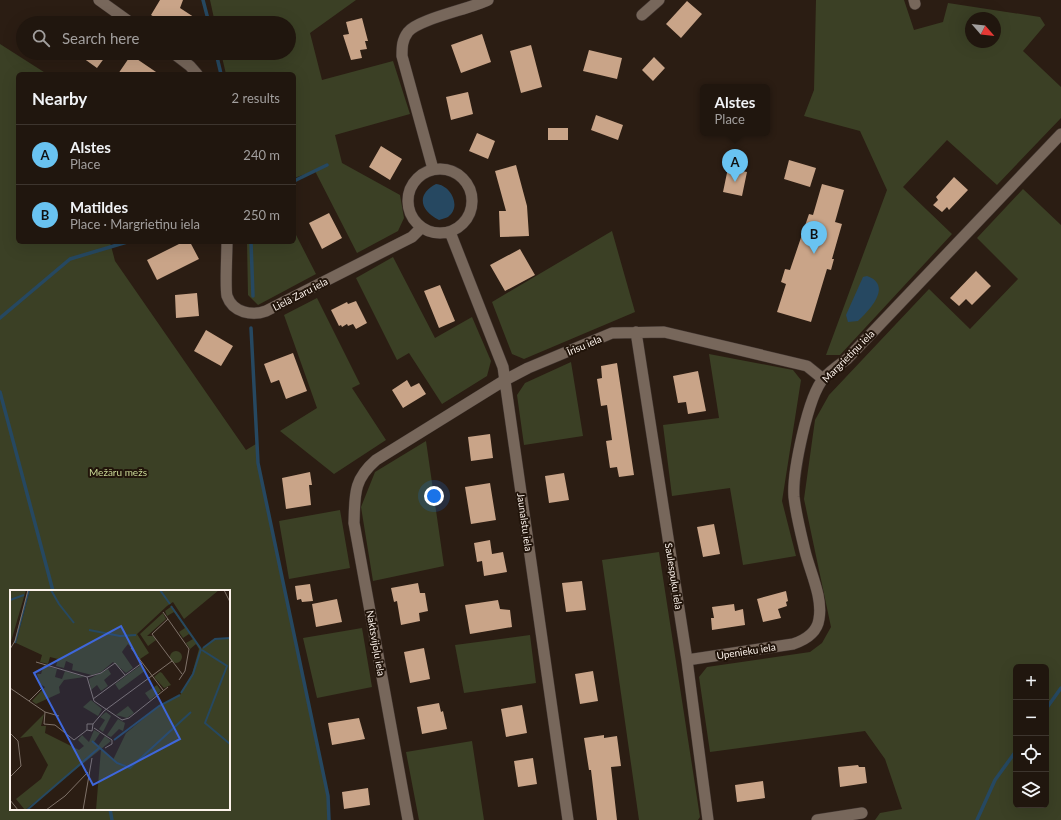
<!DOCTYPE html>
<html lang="en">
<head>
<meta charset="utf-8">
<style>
  body { margin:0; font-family:Lato,sans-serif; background:#281f17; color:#f1f3f6 }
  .controls { position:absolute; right:12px; bottom:12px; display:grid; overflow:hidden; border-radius:6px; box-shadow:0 4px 16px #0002 }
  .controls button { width:36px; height:36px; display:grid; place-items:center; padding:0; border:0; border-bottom:1px solid #3d352e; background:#20160e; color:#f1f3f6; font:20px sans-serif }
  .compass { position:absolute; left:965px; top:12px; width:36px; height:36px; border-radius:50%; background:#20160e; box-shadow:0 4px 16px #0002; rotate:118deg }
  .you { position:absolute; left:434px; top:496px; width:14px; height:14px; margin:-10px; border:3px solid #fff; border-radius:50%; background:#1a73e8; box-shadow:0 0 0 6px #1a73e833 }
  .badge { display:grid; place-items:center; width:26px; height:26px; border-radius:50%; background:#69c3f1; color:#111; font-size:13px; font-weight:700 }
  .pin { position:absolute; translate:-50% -33px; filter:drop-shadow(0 1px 2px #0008) }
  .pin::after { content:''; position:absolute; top:21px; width:14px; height:12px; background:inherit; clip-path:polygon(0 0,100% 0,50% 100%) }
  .popup { position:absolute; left:700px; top:84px; width:70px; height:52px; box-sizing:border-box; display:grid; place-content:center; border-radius:6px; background:#20160e; filter:drop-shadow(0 1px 3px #0005); font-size:13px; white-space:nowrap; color:#a29f9e }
  .popup b { font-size:15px; color:#f1f3f6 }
  .popup::after { content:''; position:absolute; left:50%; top:100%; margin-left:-8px; border:8px solid transparent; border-top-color:#20160e }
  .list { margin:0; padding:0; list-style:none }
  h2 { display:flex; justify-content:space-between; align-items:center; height:52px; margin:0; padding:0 16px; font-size:17px }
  h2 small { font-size:13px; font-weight:400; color:#a29f9e }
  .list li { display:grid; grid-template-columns:26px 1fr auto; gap:12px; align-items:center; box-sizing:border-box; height:60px; padding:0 16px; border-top:1px solid #3d352e }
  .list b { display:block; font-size:15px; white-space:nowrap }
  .list p { margin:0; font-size:13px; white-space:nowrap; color:#a29f9e }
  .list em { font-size:13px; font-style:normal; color:#a29f9e }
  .icon { flex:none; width:22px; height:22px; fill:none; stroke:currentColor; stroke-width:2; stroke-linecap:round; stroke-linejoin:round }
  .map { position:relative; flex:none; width:1061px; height:820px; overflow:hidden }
  .search { position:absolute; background:#20160e; box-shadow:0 4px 16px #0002; left:16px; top:16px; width:280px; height:44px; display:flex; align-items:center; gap:10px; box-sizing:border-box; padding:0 14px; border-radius:22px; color:#a29f9e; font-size:15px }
  .panel { position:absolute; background:#20160e; box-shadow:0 4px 16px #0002; left:16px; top:72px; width:280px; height:172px; border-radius:6px }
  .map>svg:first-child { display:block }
  .green { fill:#3b4025; fill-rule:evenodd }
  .water { fill:#264861 }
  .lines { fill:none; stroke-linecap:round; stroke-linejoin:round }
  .stream { stroke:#264861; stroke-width:3.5 }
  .building { fill:#c9a488 }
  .street-casing { stroke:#423631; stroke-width:12 }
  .street { stroke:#77675b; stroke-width:11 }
  .labels { text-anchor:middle; stroke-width:4; stroke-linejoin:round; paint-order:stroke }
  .street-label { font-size:10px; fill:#fcf2eb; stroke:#21140a }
  .park-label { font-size:10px; fill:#cad896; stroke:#21140a }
  .inset-river { fill:none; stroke:#264861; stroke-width:2 }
  .inset-road { fill:none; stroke:#7f7269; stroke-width:1 }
  .view { fill:#3e67db; fill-opacity:0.15; stroke:#3e67db; stroke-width:2 }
  .inset-edge { fill:none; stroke:#fcf2eb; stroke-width:2 }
</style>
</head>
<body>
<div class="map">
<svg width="1061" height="820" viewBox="0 0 1061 820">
  <rect width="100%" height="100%" fill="#2b1d13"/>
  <!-- green -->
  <path class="green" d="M210,0H356L310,33L322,80L393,61L410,114L335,135L342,163L400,195L404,218L398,231L357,253L315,171L294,178V74H226L221,53H289V23H215Z
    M816,0H904L914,30L943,22L948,3L1040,17L1045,25L1023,51L1061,87V118L997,185L947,140L903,187L952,234L840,355H826L887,190L860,131L804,116L814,90ZM971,18H995V42H971Z
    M0,44L47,74H18V242H110L115,261L246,450L256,444L258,463L328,796L329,820H0ZM11,591H229V809H11Z
    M1023,189L1061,225V820H875L880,813L902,809L885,759L865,731L710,752L699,677L707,667L810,652L822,643L831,627L804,499L815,420L829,395L929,289L970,329L1018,279L977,238ZM1016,667H1046V805H1016Z
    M294,231L316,274L258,305L248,295L247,242H294Z
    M612,231L635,312L524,359L512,354L492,302Z
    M393,257L435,338L472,317L491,361L487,376L442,404L409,353L397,360L356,278Z
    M317,298L360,384L352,388L386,440L334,474L280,431L317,408L284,315Z
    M709,354L793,370L801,380L782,501L796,556L743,565L730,488L672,496L663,425L719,418Z
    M571,362L583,436L524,445L517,395L525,383Z
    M426,441L444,566L373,581L361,507L375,472Z
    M340,510L350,568L289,579L279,521Z
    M659,552L700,817L698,820H639L602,560Z
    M362,628L372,687L317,698L303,638Z
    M530,635L536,683L464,693L455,645Z
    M472,741L484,820H419L406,752Z"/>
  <!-- water -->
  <path class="water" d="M436,184C451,185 462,207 448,217C446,218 442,219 439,220C420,211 416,194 436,184Z
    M867,276C893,285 870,310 858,321L848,322L846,315L863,277Z"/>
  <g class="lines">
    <!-- stream -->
    <path class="stream" d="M203,0L209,23
      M216,53L221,74
      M294,181L327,165
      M251,242L253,296
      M0,318L70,259L127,242
      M251,328L258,463L328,796L329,820
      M0,392L53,591
      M1046,709L1061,688
      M110,809L112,820
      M977,820L995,780L1016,751"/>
  </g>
  <!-- building -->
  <path class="building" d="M160,0H183L180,8L203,23H164L151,15Z
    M687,1L702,14L681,38L666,24Z
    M362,18L368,41H365L367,49L360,50L362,58L351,60L343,35L349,34L346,22Z
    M482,34L491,62L461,73L451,45Z
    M531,45L542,87L521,93L510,51Z
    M589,50L622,58L617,79L583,71Z
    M76,53H108L97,68Z
    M131,55L159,74H118Z
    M654,57L665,68L653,81L642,70Z
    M468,92L473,114L451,120L446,97Z
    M596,115L623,125L618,140L591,130Z
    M548,128H568V140H548Z
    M477,133L495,141L488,159L469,151Z
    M381,146L402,159L390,180L369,167Z
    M789,160L816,168L810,187L784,179Z
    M516,165L527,206L529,236L500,237L499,211H506L495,171Z
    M728,168L747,172L742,196L723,192Z
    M954,177L968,190L949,210L947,207L942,212L933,205L938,200L936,197Z
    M822,184L844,190L835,222L842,224L832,259H834L831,270L827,269L811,322L777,312L786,284L781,282L785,269L790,270L809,214L813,215Z
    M329,213L342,238L322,249L309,223Z
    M183,242H190L199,259L157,280L147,260Z
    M520,249L535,275L505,291L490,265Z
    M976,271L991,286L972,305L966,299L959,306L950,298Z
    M440,285L455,321L439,328L424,291Z
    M197,293L199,316L176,318L175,295Z
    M356,301L367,323L356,329L353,324L348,326L347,324L342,327L341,325L339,326L331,310L347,302L348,304Z
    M206,330L233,346L221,366L194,351Z
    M293,353L307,391L286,399L279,380L271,383L264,364Z
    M617,363L634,475L619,477L617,467L610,468L606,441L612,440L607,405L601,406L597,379L602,378L601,366Z
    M698,371L706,411L688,414L686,402L678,403L673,376Z
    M407,380L411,387L419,383L426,394L403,408L392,390Z
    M490,434L493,458L471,461L468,437Z
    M310,472L312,485H309L311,505L286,509L282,478Z
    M564,473L569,500L549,503L545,476Z
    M490,483L496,520L471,524L465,487Z
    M714,524L720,554L703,557L697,527Z
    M490,540L492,554L503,552L507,572L484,576L482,561L477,562L474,543Z
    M582,581L586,610L566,612L562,583Z
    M418,583L420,593H425L428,611L419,613L420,621L401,625L397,601L394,602L391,588Z
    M310,584L313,601L302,602L301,599L297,600L295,586Z
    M786,591L788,601L786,602L787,606L778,609L781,618L763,622L757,599Z
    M337,599L342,622L316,627L312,604Z
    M498,600L500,609L510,610L512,627L470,634L465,605Z
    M734,604L735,611L743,609L745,625L712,630L711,618H714L712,607Z
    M424,648L430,679L410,683L404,652Z
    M593,671L598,701L580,704L575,674Z
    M439,703L441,712L443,711L447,729L422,734L417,707Z
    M522,705L527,733L506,737L501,709Z
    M359,718L365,739L332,745L328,723Z
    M604,735V738L617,736L621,766L611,767L617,820H597L591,770H589L584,738Z
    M533,758L537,784L518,787L514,761Z
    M858,765L859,767H865L867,783L840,787L838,767Z
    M763,781L765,798L737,802L735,785Z
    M368,788L370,805L344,809L342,792Z"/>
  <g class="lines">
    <defs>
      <path id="street" d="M99,0L131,23
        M914,0L915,4
        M642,15L659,0
        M173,53L190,66L197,74
        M408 201a32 32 0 1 1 64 0a32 32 0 1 1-64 0Z
        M433,169L402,56C402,47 402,40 408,32C418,19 470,9 488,0
        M450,232L503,367L568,820
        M227,242C227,253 225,288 227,296C233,313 252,316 266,311L412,237L421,228
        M636,332L687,660L708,820
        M687,660L793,644C805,640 817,633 819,619C823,597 810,572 805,551C801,534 796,515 794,497C792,474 808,395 824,378C830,371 839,365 847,359L1061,134
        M408,820L354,523C355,495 353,480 376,460L505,380L528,368L612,333L664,332L807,366L823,379
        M817,820L862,813"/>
    </defs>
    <!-- street casing -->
    <use href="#street" class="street-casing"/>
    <!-- street -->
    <use href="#street" class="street"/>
  </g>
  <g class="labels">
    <!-- street labels -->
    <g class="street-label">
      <text transform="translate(300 294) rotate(-27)" y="4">Lielā Zaru iela</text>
      <text transform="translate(584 345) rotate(-23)" y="4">Īrisu iela</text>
      <text transform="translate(848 356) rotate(-45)" y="4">Margrietiņu iela</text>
      <text transform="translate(525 522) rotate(82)" y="4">Jaunalstu iela</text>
      <text transform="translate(674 576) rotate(81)" y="4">Saulespuķu iela</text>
      <text transform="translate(376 643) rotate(80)" y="4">Naktsvijoļu iela</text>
      <text transform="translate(746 651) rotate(-9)" y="4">Upenieku iela</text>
    </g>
    <!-- park labels -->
    <g class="park-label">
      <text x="118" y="476">Mežāru mežs</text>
    </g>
  </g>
  <!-- overview -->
  <g transform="translate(10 590)">
    <rect width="220" height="220" fill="#2b1d13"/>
    <path d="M0,0H16L0,55ZM20,0H209L174,29L163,12L157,16L127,44L139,63L130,69L118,54L114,59L112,62L123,78L116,83L103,72L91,82L82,85L62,80L63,74L56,71L54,78L46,76L48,69L40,67L38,74L30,72L32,65L6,53ZM162,16L191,59L205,49L220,48V220H86L91,159L103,170L116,143L149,116L170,105L182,84L189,59L186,54L180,59L176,53L183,49L179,44L173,48L169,42L175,38L164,22L157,26L155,21ZM153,23L156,29L137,46H143L146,50L138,56L130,44ZM160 67a6 6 0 1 1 12 0a6 6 0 1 1-12 0ZM34,75L47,79L45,87L52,89L55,81L74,87L54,90L49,97L50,103L26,114L22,111L35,97L30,94L27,84H31ZM131,75L136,80L109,100L105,94ZM98,79L101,84L94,90L98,96L91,101L87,95L81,100L79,89ZM150,82L152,83L161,95L154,98L144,87ZM147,95L151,101L140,110L135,103ZM81,110L92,119L88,126L73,117ZM118,116L124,123L117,128L106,125ZM96,122L101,126L93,142L89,139L95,130L90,127ZM34,124L31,136H36L35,143L69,160L74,156L68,150L72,145L79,152L84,140L90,143L84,152L88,156L95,146L101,151L15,220L6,209L31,189L38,175L22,146L10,148ZM108,129L115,133L113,141L109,139L101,147L97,145Z" fill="#3b4025"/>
    <path class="inset-river" d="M41,0L49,14L64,33M150,0L160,14M0,10L14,5M161,16L191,59M79,40L110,46L126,45M5,53L19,0M193,58L205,49L220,48M192,60L217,76L195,133L220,154M171,103L183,84L191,59M104,150L149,116L170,105M82,151L107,173L120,178L181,122M17,220L89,158"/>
    <path class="inset-road" d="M214,0L220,12M153,22L179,59L175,81L169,90M158,29L142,44L172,84M121,58L153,100M0,59L5,51L18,0M26,72L77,87L91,83L105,73L115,85M77,87L84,111L112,130L119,128L158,97M0,98L35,122L49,126M83,109L132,73M19,111L32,98M35,122L34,134L45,135L64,150L77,140V134H83L82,141L77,140M83,134L94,121L162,71M84,138L102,150V154L95,158M0,143L8,151L11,176L0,187M0,210L8,220M36,220L55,206L78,182M73,220L82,168"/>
    <path class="view" d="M111,36L170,149L83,195L24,83Z"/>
    <rect width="220" height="220" class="inset-edge"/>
  </g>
</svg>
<div class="controls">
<button>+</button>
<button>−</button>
<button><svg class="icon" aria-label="locate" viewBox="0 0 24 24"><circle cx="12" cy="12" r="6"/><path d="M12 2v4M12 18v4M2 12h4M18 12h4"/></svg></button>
<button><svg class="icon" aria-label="layers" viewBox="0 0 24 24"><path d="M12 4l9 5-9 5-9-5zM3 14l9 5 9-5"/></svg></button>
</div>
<svg class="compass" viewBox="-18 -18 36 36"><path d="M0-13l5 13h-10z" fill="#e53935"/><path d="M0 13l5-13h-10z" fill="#a29f9e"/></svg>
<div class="you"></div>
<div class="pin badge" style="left:735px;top:182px">A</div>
<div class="popup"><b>Alstes</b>Place</div>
<div class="pin badge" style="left:814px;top:254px">B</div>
<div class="search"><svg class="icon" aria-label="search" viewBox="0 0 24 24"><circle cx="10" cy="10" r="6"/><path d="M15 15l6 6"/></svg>Search here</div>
<section class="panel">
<h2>Nearby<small>2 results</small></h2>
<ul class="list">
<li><span class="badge">A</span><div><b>Alstes</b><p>Place</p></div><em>240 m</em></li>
<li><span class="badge">B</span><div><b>Matildes</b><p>Place · Margrietiņu iela</p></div><em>250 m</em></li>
</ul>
</section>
</div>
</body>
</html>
